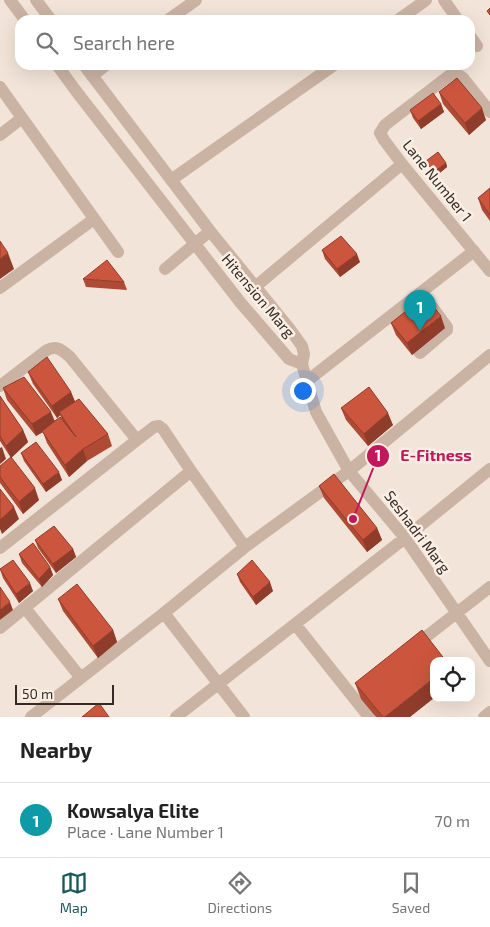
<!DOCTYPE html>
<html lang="en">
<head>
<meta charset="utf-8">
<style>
  body { margin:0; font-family:"Exo 2",sans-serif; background:#f6f6f6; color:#222 }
  .controls { position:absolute; right:15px; bottom:15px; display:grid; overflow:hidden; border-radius:10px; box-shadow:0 5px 20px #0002 }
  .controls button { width:45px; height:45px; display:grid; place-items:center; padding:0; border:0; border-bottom:1px solid #e0e0e0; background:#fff; color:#222; font:25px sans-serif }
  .scale { position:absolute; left:15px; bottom:12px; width:99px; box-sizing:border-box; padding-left:5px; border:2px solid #362a26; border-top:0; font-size:14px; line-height:18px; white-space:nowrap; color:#362a26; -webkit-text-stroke:4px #faefe5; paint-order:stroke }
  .you { position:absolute; left:302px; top:390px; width:18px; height:18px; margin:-12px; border:4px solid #fff; border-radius:50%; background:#1a73e8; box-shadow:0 0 0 8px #1a73e833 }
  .badge { display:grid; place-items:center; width:32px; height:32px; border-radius:50%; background:#1a5959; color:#fff; font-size:16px; font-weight:700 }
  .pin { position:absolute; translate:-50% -41px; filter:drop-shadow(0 1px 2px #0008) }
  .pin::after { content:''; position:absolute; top:26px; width:18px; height:15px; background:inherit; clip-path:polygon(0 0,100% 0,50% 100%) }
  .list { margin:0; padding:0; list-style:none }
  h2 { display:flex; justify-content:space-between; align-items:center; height:65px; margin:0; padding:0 20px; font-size:21px }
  h2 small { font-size:16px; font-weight:400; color:#767676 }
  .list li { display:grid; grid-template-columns:32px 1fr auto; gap:15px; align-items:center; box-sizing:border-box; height:75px; padding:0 20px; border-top:1px solid #e0e0e0 }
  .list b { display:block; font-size:19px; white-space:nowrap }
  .list p { margin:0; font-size:16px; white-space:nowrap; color:#767676 }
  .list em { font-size:16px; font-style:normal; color:#767676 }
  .icon { flex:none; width:28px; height:28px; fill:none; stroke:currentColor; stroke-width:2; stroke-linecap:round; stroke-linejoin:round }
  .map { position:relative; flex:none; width:490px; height:717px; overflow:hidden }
  .search { position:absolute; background:#fff; box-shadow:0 5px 20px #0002; left:15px; right:15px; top:15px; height:55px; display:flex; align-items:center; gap:12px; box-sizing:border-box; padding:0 18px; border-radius:15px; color:#767676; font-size:19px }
  .sheet { height:140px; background:#fff }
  nav { display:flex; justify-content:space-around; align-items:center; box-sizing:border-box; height:70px; border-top:1px solid #e0e0e0; background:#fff; font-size:14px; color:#767676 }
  nav a { display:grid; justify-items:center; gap:2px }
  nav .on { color:#1a5959 }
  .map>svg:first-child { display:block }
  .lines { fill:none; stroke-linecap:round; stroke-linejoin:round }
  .minor { stroke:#cbb3a4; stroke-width:12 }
  .wall { fill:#af4a34 }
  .shaded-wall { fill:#8f3c2b }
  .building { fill:#cc563d; stroke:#8f3c2b }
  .labels { text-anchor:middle; stroke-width:5; stroke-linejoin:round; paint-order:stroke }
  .street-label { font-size:15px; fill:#362a26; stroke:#faefe5 }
  .leader { fill:none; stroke:#c2185b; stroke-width:2 }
  .callout-dot { fill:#c2185b; stroke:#faefe5; stroke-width:2 }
  .mark-label { font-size:15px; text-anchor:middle; font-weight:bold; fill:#fff }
  .callout-label { font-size:16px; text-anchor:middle; font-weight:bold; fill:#c2185b; stroke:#faefe5; stroke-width:5; stroke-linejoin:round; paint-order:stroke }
</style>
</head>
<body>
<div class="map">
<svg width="490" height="717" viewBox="0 0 490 717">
  <rect width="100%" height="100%" fill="#f2e4d8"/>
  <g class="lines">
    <!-- minor -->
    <path class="minor" d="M10,0L25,20
      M36,0L51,20
      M444,0L458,20
      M168,20L196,0
      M398,20L426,0
      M470,36L477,46
      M57,65L76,91L240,302L289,359L302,364
      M84,65L210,231L289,328L302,346L304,354L302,364
      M92,76L106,65
      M0,87L118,252
      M490,112L463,78L457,74L450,75L385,125L380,133L384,140L402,164L490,271
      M0,135L22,118
      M171,180L334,65
      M165,269L210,231
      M255,287L402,164
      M0,288L94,219
      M419,352L420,353L447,330V327L433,308
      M302,364L316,412L349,471L405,538L490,661
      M307,381L474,251
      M0,386L47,350C57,345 62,350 70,357L137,440
      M0,548L137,440L154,427L159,426L163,429L191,471L245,547
      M25,608L81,678
      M164,613L244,717
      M295,624L369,717
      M0,628L191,471
      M413,647L490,587
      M31,717L164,613L245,547L349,471L490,355
      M176,717L405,538L490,469
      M484,717L490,712"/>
  </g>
  <!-- wall -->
  <path class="wall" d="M439,92L486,120L469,135L443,104Z
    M441,104L444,112L421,129L413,118L410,110Z
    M426,161L446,163L447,167L436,176L428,165Z
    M490,188V221L482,210L478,198Z
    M322,250L360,262L340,277L325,259Z
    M83,279L124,282L127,290L86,287Z
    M391,323L445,328L412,355L396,335Z
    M28,372L71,392L75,402L108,434L112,446L87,461L69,477L47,443L43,432L36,436L7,400L3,388L55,421L62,420L60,415L57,418L33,384Z
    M0,396L23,430L28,442L11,458L0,441Z
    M341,408L393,425L368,446L346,420Z
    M21,453L62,480L46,492L24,461Z
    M0,466L39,500L23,514L0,483Z
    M319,486L377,528L382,540L367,552L324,498Z
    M35,540L73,549L76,557L56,573L38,548Z
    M19,554L50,567L53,575L42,587L22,563Z
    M0,569L33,591L19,603L3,578Z
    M237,574L273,591L256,605L240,582Z
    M58,599L113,630L117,642L98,658L63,611Z
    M355,683L410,717H376L361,699Z"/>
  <!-- shaded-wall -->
  <path class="shaded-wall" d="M441,104L444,112L421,129L418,121Z
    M482,108L486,120L469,135L465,123Z
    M446,163L447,167L436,176L434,172Z
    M8,253L14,269L0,279V259Z
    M357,254L360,262L340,277L337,269Z
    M441,316L445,328L412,355L407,343Z
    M71,392L76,404L59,412L60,415L57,418L52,406Z
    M51,412L56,424L36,436L32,424Z
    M388,413L393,425L368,446L364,434Z
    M23,430L28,442L11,458L6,446Z
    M2,447L6,459L0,464V448Z
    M83,449L87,461L69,477L65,465Z
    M59,472L62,480L46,492L43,484Z
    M35,488L39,500L23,514L19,502Z
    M14,507L19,519L2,534L0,529V520Z
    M377,528L382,540L367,552L363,540Z
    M73,549L76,557L56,573L53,564Z
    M50,567L53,575L42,587L39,579Z
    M270,582L273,591L256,605L253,597Z
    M30,583L33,591L19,603L16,594Z
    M10,602L13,610L0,620V610Z
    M113,630L117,642L98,658L93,646Z
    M434,678V698L410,717H385Z"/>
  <!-- building -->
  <path class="building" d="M490,8V15L487,11Z
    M457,78L482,108L465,123L439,92Z
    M433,93L441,104L418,121L410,110Z
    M438,152L446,163L434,172L426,161Z
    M490,188V215L478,198Z
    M341,236L357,254L337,269L322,250Z
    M0,241L8,253L0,259Z
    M107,260L124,282L83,279Z
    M425,296L441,316L407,343L391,323Z
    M47,357L71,392L52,406L28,372Z
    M24,377L51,412L32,424L3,388Z
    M369,387L388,413L364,434L341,408Z
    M0,396L23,430L6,446L0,436Z
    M79,399L108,434L83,449L65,465L42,431L60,417L76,437L59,412Z
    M36,442L59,472L43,484L21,453Z
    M11,457L35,488L19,502L0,477V466Z
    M334,474L377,528L363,540L319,486Z
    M0,489L14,507L0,520Z
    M54,526L73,549L53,564L35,540Z
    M33,543L50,567L39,579L19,554Z
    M13,560L30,583L16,594L0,569Z
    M252,560L270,582L253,597L237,574Z
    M77,584L113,630L93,646L58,599Z
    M0,587L10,602L0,610Z
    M422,630L446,661H434V678L385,717H383L355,683Z
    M99,703L109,717H82Z"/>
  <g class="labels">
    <!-- street labels -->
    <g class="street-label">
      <text transform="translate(437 181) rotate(51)" y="5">Lane Number 1</text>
      <text transform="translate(258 296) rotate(50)" y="5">Hitension Marg</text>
      <text transform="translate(417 532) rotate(53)" y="5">Seshadri Marg</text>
    </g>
  </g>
  <!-- callouts -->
  <path class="leader" d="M353 519L378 456"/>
  <g class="callout-dot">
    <circle cx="353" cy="519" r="5"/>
    <circle cx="378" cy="456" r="12"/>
  </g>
  <g class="mark-label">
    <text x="378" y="461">1</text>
  </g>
  <g class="callout-label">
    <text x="436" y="461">E-Fitness</text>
  </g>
</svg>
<div class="controls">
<button><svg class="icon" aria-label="locate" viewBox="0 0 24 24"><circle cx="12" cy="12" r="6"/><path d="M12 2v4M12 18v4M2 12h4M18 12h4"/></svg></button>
</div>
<div class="scale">50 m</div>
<div class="you"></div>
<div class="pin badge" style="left:420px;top:331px;background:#0f9aa8">1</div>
<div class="search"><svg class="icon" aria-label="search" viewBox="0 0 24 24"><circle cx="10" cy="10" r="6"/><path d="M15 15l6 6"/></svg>Search here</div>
</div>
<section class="sheet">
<h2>Nearby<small></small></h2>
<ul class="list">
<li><span class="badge" style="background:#0f9aa8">1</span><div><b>Kowsalya Elite</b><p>Place · Lane Number 1</p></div><em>70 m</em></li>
</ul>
</section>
<nav>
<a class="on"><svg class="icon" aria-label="map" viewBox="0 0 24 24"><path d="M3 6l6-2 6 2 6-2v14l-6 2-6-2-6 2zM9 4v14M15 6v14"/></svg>Map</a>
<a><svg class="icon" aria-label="directions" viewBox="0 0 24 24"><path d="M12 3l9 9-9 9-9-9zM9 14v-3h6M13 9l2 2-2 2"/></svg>Directions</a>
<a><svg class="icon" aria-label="saved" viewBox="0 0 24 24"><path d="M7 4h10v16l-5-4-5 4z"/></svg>Saved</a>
</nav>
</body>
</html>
